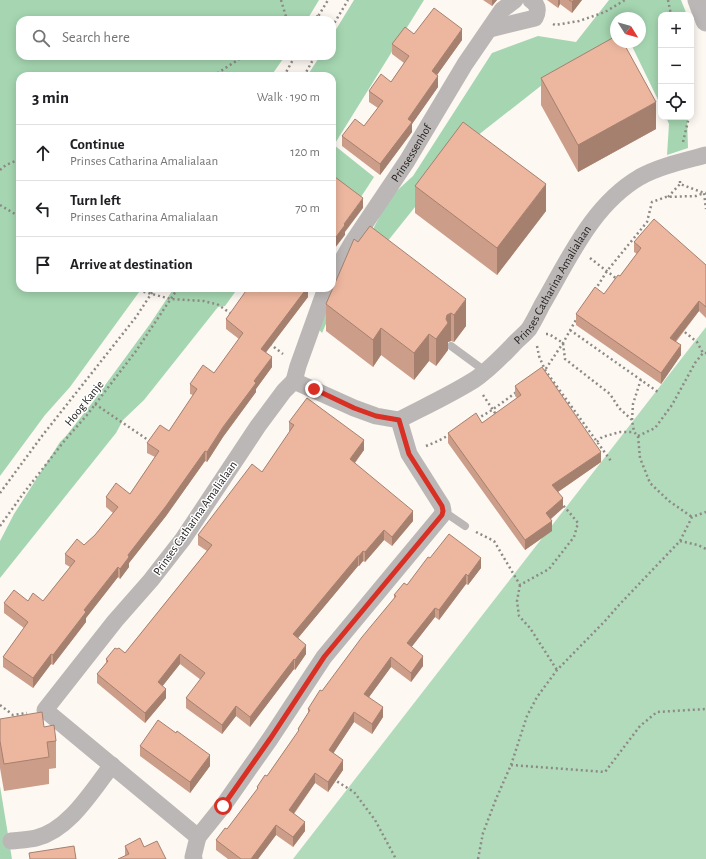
<!DOCTYPE html>
<html lang="en">
<head>
<meta charset="utf-8">
<style>
  body { margin:0; font-family:"Alegreya Sans",sans-serif; background:#f2f2f2; color:#202124 }
  .controls { position:absolute; right:12px; top:12px; display:grid; overflow:hidden; border-radius:8px; box-shadow:0 2px 10px #0003 }
  .controls button { width:36px; height:36px; display:grid; place-items:center; padding:0; border:0; border-bottom:1px solid #e0e0e0; background:#fff; color:#202124; font:20px sans-serif }
  .compass { position:absolute; left:610px; top:12px; width:36px; height:36px; border-radius:50%; background:#fff; box-shadow:0 2px 10px #0003; rotate:127deg }
  .stop { position:absolute; width:12px; height:12px; margin:-9px; border:3px solid #d93025; border-radius:50%; background:#fff }
  .stop.end { background:#d93025; border-color:#fff; box-shadow:0 1px 4px #0008 }
  .list { margin:0; padding:0; list-style:none }
  h2 { display:flex; justify-content:space-between; align-items:center; height:52px; margin:0; padding:0 16px; font-size:17px }
  h2 small { font-size:13px; font-weight:400; color:#757577 }
  .list li { display:grid; grid-template-columns:26px 1fr auto; gap:12px; align-items:center; box-sizing:border-box; height:56px; padding:0 16px; border-top:1px solid #e0e0e0 }
  .list b { display:block; font-size:15px; white-space:nowrap }
  .list p { margin:0; font-size:13px; white-space:nowrap; color:#757577 }
  .list em { font-size:13px; font-style:normal; color:#757577 }
  .icon { flex:none; width:22px; height:22px; fill:none; stroke:currentColor; stroke-width:2; stroke-linecap:round; stroke-linejoin:round }
  .map { position:relative; flex:none; width:706px; height:859px; overflow:hidden }
  .search { position:absolute; background:#fff; box-shadow:0 2px 10px #0003; left:16px; top:16px; width:320px; height:44px; display:flex; align-items:center; gap:10px; box-sizing:border-box; padding:0 14px; border-radius:12px; color:#757577; font-size:15px }
  .panel { position:absolute; background:#fff; box-shadow:0 2px 10px #0003; left:16px; top:72px; width:320px; height:220px; border-radius:12px }
  .map>svg:first-child { display:block }
  .green { fill:#b1dbbb }
  .forest { fill:#a5d6b1 }
  .lines { fill:none; stroke-linecap:round; stroke-linejoin:round }
  .path { stroke:#8d8a86; stroke-width:2.5; stroke-dasharray:2 3; stroke-linecap:butt }
  .service { stroke:#bbb7b6; stroke-width:8 }
  .minor { stroke:#bbb7b6; stroke-width:17 }
  .tertiary { stroke:#bbb7b6; stroke-width:21 }
  .wall { fill:#cc9d89 }
  .shaded-wall { fill:#a6806f }
  .building { fill:#edb79f; stroke:#a6806f }
  .route { stroke:#d93025; stroke-width:5 }
  .labels { text-anchor:middle; stroke-width:3; stroke-linejoin:round; paint-order:stroke }
  .street-label { font-size:12px; fill:#252321; stroke:#fff }
</style>
</head>
<body>
<div class="map">
<svg width="706" height="859" viewBox="0 0 706 859">
  <rect width="100%" height="100%" fill="#fdf8f2"/>
  <!-- green -->
  <path class="green" d="M706,327V859H293Z"/>
  <!-- forest -->
  <path class="forest" d="M0,0H319L307,20H20V56H285L271,76H20V288H142L70,387L45,415L0,476Z
    M354,0H424L334,145L374,177L359,200L332,185V76H307L320,56H332V36Z
    M609,0H681L687,15H661V106L630,42H640V18H616V42H630L599,58L542,85L463,147L379,252L342,287L322,333L316,326L372,231L390,197L413,176L492,53L538,36L576,42Z
    M666,117H687L688,148L667,155L669,124Z
    M174,288H238L225,306L218,307L144,400L123,420L116,433L0,578V541L14,514L60,442L66,436L92,403L150,324Z
    M0,786L12,859H0Z"/>
  <g class="lines">
    <!-- path -->
    <path class="path" d="M281,0L287,20
      M668,0L671,15
      M307,20L318,16
      M316,20L328,0
      M553,24L555,25L579,21L605,12L625,0
      M332,27L348,0
      M213,76L244,56
      M284,76L295,56
      M304,76L315,56
      M691,103L692,106L691,110
      M683,142L689,117
      M0,170L6,165L20,159
      M680,181V184L704,193H706
      M668,197L680,184
      M0,205L20,217
      M590,258L617,279
      M129,288L171,299L204,301L211,303L217,304L233,315
      M595,290L607,271L647,222L652,202L666,197L696,196L704,193L706,209
      M681,329L697,342L703,353H706
      M570,330L658,392
      M546,334H549L563,343L565,359L610,394L619,408L632,420L634,432L638,436L640,458L650,483L669,501L692,517
      M270,344L283,354
      M537,346L539,356L545,370L611,461
      M542,372L545,370L563,343L577,318
      M483,395L497,416
      M95,404L151,442
      M477,419L492,410L518,391
      M632,420L633,404L641,379
      M638,436L655,428L672,405L695,363L703,353
      M597,442L602,437L620,432H634
      M426,446L438,441L451,434
      M0,493L42,436L136,317L155,288
      M0,526L23,494L65,440L87,415L136,351L178,288
      M476,532L494,541L520,585L549,569L574,537L578,523L569,512L560,502
      M680,541L698,545L706,549
      M520,585L517,601L519,616L530,628L557,670
      M0,705L13,715L27,713
      M511,765L527,716L537,697L557,670L605,621L619,605L680,541L692,517L706,512
      M333,779L354,792L375,820L396,859
      M478,859L483,833L496,799L511,765L605,772L640,726L657,712L706,709"/>
    <!-- service -->
    <path class="service" d="M451,346L485,371
      M443,511L465,526"/>
    <!-- minor -->
    <g class="minor">
      <path d="M490,29L535,18C539,10 538,5 531,0"/>
      <path id="s1" d="M332,278L352,243L407,161L465,64L502,10L515,0"/>
      <path d="M294,381L354,408L376,416L399,420L409,454L442,506L443,511L442,515L324,657L270,739L223,806L198,837L45,710L115,621L151,580L183,539L258,426L284,391Z"/>
      <path d="M294,381L298,366L326,288"/>
      <path id="s2" d="M399,420C424,407 450,395 474,380C488,371 500,358 512,346C517,340 524,335 529,329C534,321 538,313 542,305C569,259 592,205 640,177C660,166 684,161 706,155"/>
      <path d="M11,841C19,840 28,840 36,838C69,830 92,791 112,765"/>
      <path d="M194,859L193,857L198,837"/>
    </g>
    <!-- tertiary -->
    <path class="tertiary" d="M698,0L706,21"/>
  </g>
  <!-- wall -->
  <path class="wall" d="M483,0H497L492,6Z
    M547,0H582L572,13L560,4L558,8Z
    M414,34L462,40L437,75L438,87L412,124V132L380,175L342,146V136L364,126L378,108L369,102V91L391,82L404,63L392,54V44Z
    M541,78L656,129L578,172L541,105Z
    M415,186L546,211L497,275L415,213Z
    M370,226L466,326L454,342L451,341L448,342V350L436,366L429,361L414,380L381,355L373,367L326,331V304L358,242Z
    M634,242L706,265V318L699,311L676,342L681,355L661,384L576,325V314L604,294L620,276L637,254L634,252Z
    M263,288H310L308,291V297L266,352L272,367L256,389V392L223,437L207,462L205,461L166,516L129,563V567L120,579L118,577L86,618V622L53,665L51,664L33,688L3,667V657L24,628L4,613V603L28,601H43L70,567L65,564V554L84,545L95,535L113,513L106,507V497L130,494L155,457L147,453V443L169,431L193,395L190,394V384L214,373L239,339L226,329V319L261,292Z
    M515,386L601,462L558,492L563,508L551,519L552,531L525,550L448,443V433L482,423L517,398L515,396Z
    M289,422L364,450L355,463L413,521L392,546L384,540L365,562L363,561L359,566H358L298,638L306,654L295,670L294,669L250,727L236,716L222,734L186,708V698L201,680L180,664L162,686L166,698L145,723L97,683V674L106,663V659L117,649L125,653L207,551L198,545V535L262,472L290,432L289,431Z
    M430,558L481,568L468,585L466,584L439,620L435,617L411,647L423,666L411,682L391,667L369,697L383,717L372,734L354,722L333,753L343,770L328,792L315,783L294,814L305,831L293,847L276,835L258,859H228L216,850V840L227,829L257,790V787L267,776L298,732V729L308,713V709L394,599V595L407,585Z
    M0,719L44,727L56,741V768L49,769V784L4,791L0,768Z
    M140,746L210,766L190,793L140,756Z
    M125,846L144,847L125,856Z"/>
  <!-- shaded-wall -->
  <path class="shaded-wall" d="M492,0H497L492,6Z
    M558,0H560V4L558,8Z
    M574,0H582L572,13V2Z
    M462,29V40L432,82V71Z
    M438,76V87L412,124V132L380,175V164L408,119Z
    M656,102V129L578,172V145Z
    M546,184V211L497,275V248Z
    M363,198V208L345,232V235L335,248V252L332,258V248L333,241L344,224Z
    M305,288H310L308,291V297L261,359V349Z
    M466,299V326L454,342V315Z
    M699,301V311L670,348V338Z
    M451,313V341L448,342V350L436,366V339L447,315Z
    M381,328V355L373,367V340Z
    M429,334V361L414,380V353Z
    M681,345V355L661,384V373Z
    M272,357V367L256,389V392L223,437L207,462V452L254,381Z
    M364,440V450L350,469V459Z
    M205,451V461L166,516L129,563V567L120,579V569L128,555Z
    M601,452V462L552,496V485Z
    M563,498V508L546,523V513Z
    M413,511V521L392,546V537Z
    M552,521V531L525,550V540Z
    M384,530V540L365,562V552Z
    M363,551V561L359,566V556Z
    M358,556V566L293,644V634Z
    M481,558V568L468,585V576Z
    M118,567V577L86,618V622L53,665V655L84,610Z
    M466,574V584L439,620V610Z
    M435,608V617L407,653V643Z
    M306,645V654L295,670V660Z
    M51,654V664L33,688V678Z
    M180,654V664L158,692V682Z
    M423,656V666L411,682V673Z
    M391,657V667L364,704V694Z
    M294,659V669L250,727V717Z
    M166,689V698L145,723V713Z
    M236,706V716L222,734V725Z
    M383,707V717L372,734V724Z
    M354,712V722L329,760V750Z
    M210,755V766L190,793V782Z
    M343,760V770L328,792V782Z
    M315,773V783L289,820V810Z
    M305,822V831L293,847V837Z
    M276,825V835L258,859H251Z"/>
  <!-- building -->
  <path class="building" d="M569,0H574L572,2Z
    M434,8L462,29L432,71L438,76L408,119L412,122L380,164L342,136L355,119L364,126L383,101L369,91L381,74L391,82L409,56L392,44L405,27L414,34Z
    M616,36V42H623L656,102L578,145L541,78Z
    M463,122L546,184L497,248L415,186Z
    M335,177L363,198L344,224L345,225L333,241L335,242L332,248V181Z
    M654,219L706,265V307L699,301L670,338L681,345L661,373L576,314L595,287L604,294L618,275L620,276L641,248L634,242Z
    M370,226L466,299L454,315L451,313L447,315L446,319L448,323L436,339L429,334L414,353L381,328L373,340L326,304L354,239L358,242Z
    M248,288H256L261,292L263,288H307L261,349L272,357L254,381L256,383L223,427L207,452L205,451L166,506L128,555L129,557L120,569L118,567L84,610L86,612L53,655L51,654L33,678L3,657L28,622L4,603L14,590L28,601L33,593L43,601L75,561L65,554L77,539L84,545L95,535L118,507L106,497L116,483L130,494L159,451L147,443L160,425L169,431L197,389L190,384L203,365L214,373L243,333L226,319Z
    M542,367L601,452L552,485L563,498L546,513L552,521L525,540L448,433L476,413L482,423L521,395L515,386Z
    M307,398L364,440L350,459L413,511L392,537L384,530L365,552L363,551L359,556H358L293,634L306,645L295,660L294,659L250,717L236,706L222,725L186,698L205,673L180,654L158,682L166,689L145,713L97,674L108,661L106,659L115,648L117,649L119,648L125,653L212,545L198,535L252,464L262,472L294,425L289,422Z
    M449,534L481,558L468,576L466,574L439,610L435,608L407,643L423,656L411,673L391,657L364,694L383,707L372,724L354,712L329,750L343,760L328,782L315,773L289,810L305,822L293,837L276,825L251,859H241L216,840L225,828L227,829L258,788L257,787L265,775L267,776L299,730L298,729L310,710L308,709L320,690L322,691L362,637L396,596L394,595L404,583L407,585L428,557L430,558Z
    M42,712L44,727L54,725L56,741L47,742L49,757L4,764L0,741V719Z
    M158,720L176,733L177,731L210,755L190,782L140,746Z
    M140,838L144,847L157,841L166,859H118L129,854L125,846Z
    M74,846L76,859H30L29,853Z"/>
  <g class="lines">
    <!-- route -->
    <path class="route" d="M223,806L270,739L324,657L442,515L443,511L442,506L409,454L399,420L376,416L354,408L314,389"/>
  </g>
  <g class="labels">
    <!-- street labels -->
    <g class="street-label">
      <text dy="4" stroke="none"><textPath href="#s1" startOffset="148">Prinsessenhof</textPath></text>
      <text dy="4" stroke="none"><textPath href="#s2" startOffset="210">Prinses Catharina Amalialaan</textPath></text>
      <text transform="translate(84 403) rotate(-51)" y="4">Hoog Kanje</text>
      <text transform="translate(195 518) rotate(-55)" y="4">Prinses Catharina Amalialaan</text>
    </g>
  </g>
</svg>
<div class="controls">
<button>+</button>
<button>−</button>
<button><svg class="icon" aria-label="locate" viewBox="0 0 24 24"><circle cx="12" cy="12" r="6"/><path d="M12 2v4M12 18v4M2 12h4M18 12h4"/></svg></button>
</div>
<svg class="compass" viewBox="-18 -18 36 36"><path d="M0-13l5 13h-10z" fill="#e53935"/><path d="M0 13l5-13h-10z" fill="#757577"/></svg>
<div class="stop" style="left:223px;top:806px"></div>
<div class="stop end" style="left:314px;top:389px"></div>
<div class="search"><svg class="icon" aria-label="search" viewBox="0 0 24 24"><circle cx="10" cy="10" r="6"/><path d="M15 15l6 6"/></svg>Search here</div>
<section class="panel">
<h2>3 min<small>Walk · 190 m</small></h2>
<ul class="list">
<li><svg class="icon" aria-label="ahead" viewBox="0 0 24 24"><path d="M12 20V5M6 11l6-6 6 6"/></svg><div><b>Continue</b><p>Prinses Catharina Amalialaan</p></div><em>120 m</em></li>
<li><svg class="icon" aria-label="left" viewBox="0 0 24 24"><path d="M17 20v-9H6M10 6l-5 5 5 5"/></svg><div><b>Turn left</b><p>Prinses Catharina Amalialaan</p></div><em>70 m</em></li>
<li><svg class="icon" aria-label="arrive" viewBox="0 0 24 24"><path d="M6 21V4h12l-3 4 3 4H6"/></svg><div><b>Arrive at destination</b></div></li>
</ul>
</section>
</div>
</body>
</html>
